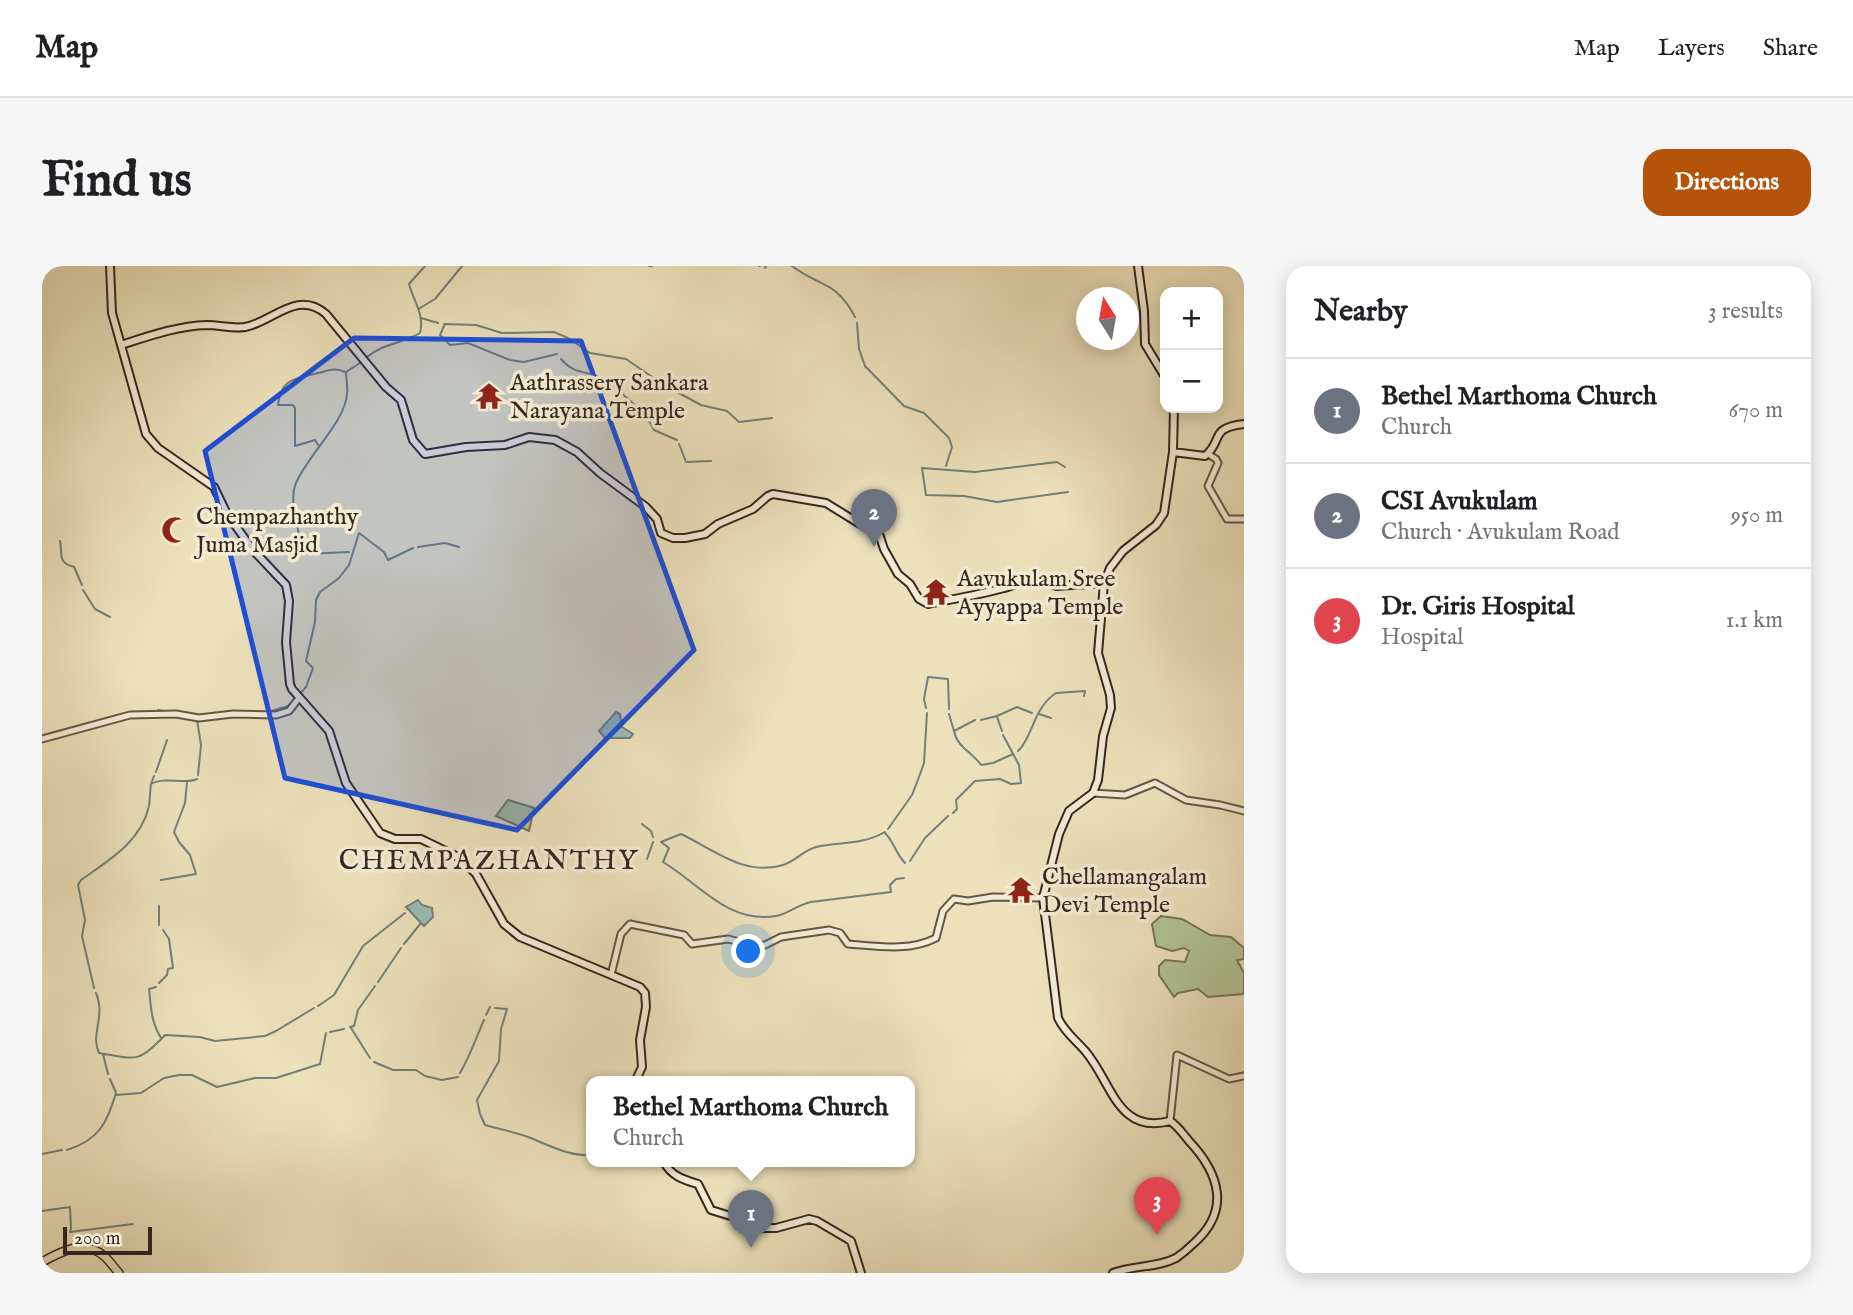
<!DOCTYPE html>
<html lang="en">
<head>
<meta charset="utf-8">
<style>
  body { margin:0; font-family:"IM FELL English",serif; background:#f6f6f6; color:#202124 }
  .controls { position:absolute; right:21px; top:21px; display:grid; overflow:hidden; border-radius:14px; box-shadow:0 4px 18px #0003 }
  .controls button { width:63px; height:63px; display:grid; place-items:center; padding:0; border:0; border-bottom:2px solid #e0e0e0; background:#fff; color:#202124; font:35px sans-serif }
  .compass { position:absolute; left:1034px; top:21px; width:63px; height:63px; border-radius:50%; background:#fff; box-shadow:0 4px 18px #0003; rotate:349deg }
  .scale { position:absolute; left:21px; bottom:18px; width:89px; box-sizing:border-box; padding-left:7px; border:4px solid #352620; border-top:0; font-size:19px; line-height:24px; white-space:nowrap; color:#352620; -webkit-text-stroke:5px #f3ecd3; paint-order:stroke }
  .you { position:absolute; left:707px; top:686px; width:24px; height:24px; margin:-18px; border:5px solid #fff; border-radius:50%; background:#1a73e8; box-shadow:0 0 0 10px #1a73e833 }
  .badge { display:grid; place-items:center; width:46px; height:46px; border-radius:50%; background:#b45309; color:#fff; font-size:23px; font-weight:700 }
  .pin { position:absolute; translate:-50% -58px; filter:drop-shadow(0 2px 4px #0008) }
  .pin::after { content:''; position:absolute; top:37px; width:24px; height:21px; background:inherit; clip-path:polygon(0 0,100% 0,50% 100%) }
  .popup { position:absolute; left:544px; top:810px; width:329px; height:91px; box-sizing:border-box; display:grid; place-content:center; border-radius:14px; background:#fff; filter:drop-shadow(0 2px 5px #0005); font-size:23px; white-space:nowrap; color:#757577 }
  .popup b { font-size:26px; color:#202124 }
  .popup::after { content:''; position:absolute; left:50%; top:100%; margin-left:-14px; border:14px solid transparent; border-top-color:#fff }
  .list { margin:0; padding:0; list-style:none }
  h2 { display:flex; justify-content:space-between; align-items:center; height:91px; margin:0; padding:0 28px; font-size:30px }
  h2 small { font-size:23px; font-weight:400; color:#757577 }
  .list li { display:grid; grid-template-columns:46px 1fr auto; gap:21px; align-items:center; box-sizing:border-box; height:105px; padding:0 28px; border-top:2px solid #e0e0e0 }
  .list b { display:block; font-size:26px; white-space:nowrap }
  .list p { margin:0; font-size:23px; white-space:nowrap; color:#757577 }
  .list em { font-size:23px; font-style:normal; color:#757577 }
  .map { position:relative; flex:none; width:1202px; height:1007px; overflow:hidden; border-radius:21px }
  header { display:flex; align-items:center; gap:42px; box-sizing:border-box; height:98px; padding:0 35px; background:#fff; border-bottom:2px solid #e0e0e0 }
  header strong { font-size:33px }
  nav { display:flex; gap:38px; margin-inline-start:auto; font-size:24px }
  .intro { display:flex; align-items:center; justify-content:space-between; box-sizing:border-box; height:168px; padding:0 42px }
  h1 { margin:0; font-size:49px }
  .button { padding:18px 32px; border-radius:21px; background:#b45309; color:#fff; font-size:24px; font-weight:700 }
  main { display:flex; gap:42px; padding:0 42px }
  aside { flex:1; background:#fff; border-radius:21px; box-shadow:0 4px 18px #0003 }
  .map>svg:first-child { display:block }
  .green { fill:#b2c494; stroke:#74755a; stroke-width:2 }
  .water { fill:#99bcb6; stroke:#71807a; stroke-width:2 }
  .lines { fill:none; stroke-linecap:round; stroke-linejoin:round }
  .stream { stroke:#71807a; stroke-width:2 }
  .tertiary-casing { stroke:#635547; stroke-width:9 }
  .secondary-casing { stroke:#352620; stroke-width:10 }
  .primary-casing { stroke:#352620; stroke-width:10 }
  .tertiary { stroke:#f3ecd3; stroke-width:5 }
  .secondary { stroke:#f3ecd3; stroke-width:6 }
  .primary { stroke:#ece1bb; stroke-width:7 }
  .marked { fill:#1d4ed8; fill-opacity:0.2; stroke:#1d4ed8; stroke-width:5; stroke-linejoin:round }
  .labels { text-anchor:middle; stroke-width:7; stroke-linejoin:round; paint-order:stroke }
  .poi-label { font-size:24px; fill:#352620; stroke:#f3ecd3; text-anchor:start }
  .quarter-label { font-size:28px; letter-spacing:2px; fill:#352620; stroke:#f3ecd3 }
</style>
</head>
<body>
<header>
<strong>Map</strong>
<nav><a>Map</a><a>Layers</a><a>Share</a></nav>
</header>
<div class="intro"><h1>Find us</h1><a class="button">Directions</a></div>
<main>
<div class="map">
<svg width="1202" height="1007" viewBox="0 0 1202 1007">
  <rect width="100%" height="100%" fill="#ece1bb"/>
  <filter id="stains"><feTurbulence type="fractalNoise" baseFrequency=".00286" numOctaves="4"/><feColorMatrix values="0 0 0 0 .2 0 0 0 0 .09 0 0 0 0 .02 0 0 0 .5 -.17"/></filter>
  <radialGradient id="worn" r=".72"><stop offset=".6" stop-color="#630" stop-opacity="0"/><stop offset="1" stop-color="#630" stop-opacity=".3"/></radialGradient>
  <!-- green -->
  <path class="green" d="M466,534L492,542L487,565L454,550Z
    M1119,650L1140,653L1168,669L1189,671L1202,682V693L1195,694L1202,707V728L1166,731L1156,723L1136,727L1132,731L1117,709V700L1123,694L1143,696L1147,685L1142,682L1130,685L1114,680L1110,658Z"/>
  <!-- water -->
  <path class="water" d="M574,446L578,448L580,461L591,468L588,472H563L557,465Z
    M376,634L380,639L390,642L391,651L382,660L364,641Z"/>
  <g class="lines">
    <!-- stream -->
    <path class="stream" d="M607,0H610
      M717,0H718
      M750,0C777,21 794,14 813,51
      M723,2L724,0
      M378,42L393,33L420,0
      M379,52L396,57
      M815,57L817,83L823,100L862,140L882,147L907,172L910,181L904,200
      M402,58L434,59L460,67L512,66L526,72L548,87L584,93L622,119L659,139L685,145L697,156L730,152
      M402,60L398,69L408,79L426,77L468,94L482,96L515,88
      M325,91C340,78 361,77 378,67C383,49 371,34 367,18L383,0
      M519,93C535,112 548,102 565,116
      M569,118L603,148L612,164L635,174
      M637,178L644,196L669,195
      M276,179L273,174L253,180V142L251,139H236C239,112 253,113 276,107C286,105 293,101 303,106
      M1023,201L1015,196L933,206L880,202L884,229L922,230L955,236L1026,226
      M18,275C21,290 15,296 32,301L40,319
      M376,281L403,277L417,281
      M307,286L264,288L255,281C261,259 245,238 254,217C266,189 303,156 305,128C306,121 304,113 304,106L321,95
      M41,324L53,343L68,351
      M257,429L264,421L271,402L264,395L273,356L274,334L278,326L297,312L307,299L317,267L342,286L346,294L371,282
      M884,442L882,433L886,411L906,413L907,443
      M116,444L128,446
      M226,446L246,440L252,434
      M907,448L912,465L933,454
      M997,448L1009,452
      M955,451L960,465
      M155,454L159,479L156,509
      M939,454L955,450L975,441L990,447
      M912,465C915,481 930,486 939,499L951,497L971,488
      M976,485C991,471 991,442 1014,427L1043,425L1042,430
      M114,506L125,474
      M112,510L109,518C122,510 142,519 155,513
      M911,547L915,543L914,534L933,515L958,513L969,518L979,517L977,499L961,469
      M600,558L609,565L611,571
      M846,563L870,529L877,511L882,497L885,447
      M843,566C818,580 799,575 774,581C760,585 754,595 741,599C703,611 671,583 639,568L619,576L627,582L621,596C658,618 686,658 734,650C746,648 755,639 769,636L849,626L848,619L854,613L862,612
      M843,567C853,577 852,585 863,597
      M605,593L611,576
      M868,595L883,572L906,550
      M119,614L154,608L148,589L137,576L132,566L143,537L145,516
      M117,659V640
      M362,678L379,657
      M336,716L359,682
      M117,717L125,709L126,703L131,702L127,673L121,664
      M114,721L107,723C109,741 109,756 119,772
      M52,722L40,670L43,654L36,619L39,614C67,594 99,576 107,540C108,533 108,525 109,518
      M54,727C64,751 48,768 57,787C94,793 96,798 123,769L158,771L173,775L223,770L234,765L272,742
      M276,740L292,729L321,680L363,647
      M453,742L465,743L459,763L457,795L435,834L438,848L443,859C457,863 472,866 486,871C507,879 527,891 550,889
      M444,749L448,741
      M308,761L312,760L316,744L333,720
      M309,762L328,792
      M288,766L302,763
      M61,788L66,808
      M332,796L351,804H374L383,810L400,814L416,811
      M418,807C428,790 434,772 442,754
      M74,829L99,827L122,812L137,809H150L175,821L213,812H234L278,798L284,767
      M25,884C57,874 65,857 74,827L68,813
      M0,888L20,884
      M0,945L28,941L29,962L28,966L91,958"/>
    <defs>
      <path id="tertiary" d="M1166,188L1174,193L1176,197L1166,220L1185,253H1202
        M0,473L88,449L134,448L157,452L191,448L234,449L247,445L257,432
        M1051,527L1083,529L1113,517L1144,534L1178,539L1202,545
        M569,709L579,668L588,658L642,669L650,678L686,673L714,680L723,679L739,671L787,664L798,667L806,678C834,680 867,686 894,672L901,645L912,633L926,635L951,631L1001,632
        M1128,855L1135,789L1187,813L1202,810"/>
      <path id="secondary" d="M68,0L70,47L104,168L116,182L172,221L185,248L211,284L244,319L247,335L244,376L248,418L250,423L287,465L304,517L338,567L353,573H379L418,592L434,608L462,658L478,671L598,721L603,727L604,741L598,774L600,801L593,816
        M1096,0L1102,45L1103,78L1123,111
        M79,79C107,70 135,60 165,59C178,59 190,63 203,61C231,56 255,23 284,48L344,121L359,134L371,174L383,188L424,181L463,179L487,171L513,174L535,186L558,207L604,241L615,253L619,267L631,272H643L663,268L676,258L711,243L726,230L731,228L784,237L818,258L834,259L842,283L856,308L868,318L877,333L886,338C911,333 936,329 962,322C973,320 982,313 993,310L1014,320L1062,317
        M1131,186L1163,190C1182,175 1166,162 1202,158
        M622,896C629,910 642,914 656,918L669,944L695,952L705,962H734L767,953L775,955L809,975L819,1007
        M1071,1007C1091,999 1115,1002 1134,992C1140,988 1146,983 1151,978C1189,945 1178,908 1147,875C1141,868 1136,860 1128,855C1076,869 1070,817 1044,786C1034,774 1023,767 1016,752L1001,632L1017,568L1027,545L1051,527L1056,514L1061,470L1069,442L1068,429L1056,387L1062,317L1068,302L1081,285L1114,259L1122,247L1131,186L1132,142"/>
      <path id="primary" d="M0,996C20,985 42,973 62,990C68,995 72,1002 77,1007"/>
    </defs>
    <!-- tertiary casing -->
    <use href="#tertiary" class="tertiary-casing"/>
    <!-- secondary casing -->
    <use href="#secondary" class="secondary-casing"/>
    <!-- primary casing -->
    <use href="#primary" class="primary-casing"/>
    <!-- tertiary -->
    <use href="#tertiary" class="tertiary"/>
    <!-- secondary -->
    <use href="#secondary" class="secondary"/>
    <!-- primary -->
    <use href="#primary" class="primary"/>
  </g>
  <!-- marked area -->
  <path class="marked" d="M312,72L539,75L652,384L475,564L243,512L163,185Z"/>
  <!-- icons -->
  <defs>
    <symbol id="temple-bare" viewBox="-9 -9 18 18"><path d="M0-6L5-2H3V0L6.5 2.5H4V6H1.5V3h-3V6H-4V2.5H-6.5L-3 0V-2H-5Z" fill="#8f2418" stroke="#f3ecd3" stroke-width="2.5" paint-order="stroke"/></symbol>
    <symbol id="mosque-bare" viewBox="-9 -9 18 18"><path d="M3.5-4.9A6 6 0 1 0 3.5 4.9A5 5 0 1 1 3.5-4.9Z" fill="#8f2418" stroke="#f3ecd3" stroke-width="2.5" paint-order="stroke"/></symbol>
  </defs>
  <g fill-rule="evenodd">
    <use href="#temple-bare" x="428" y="111" width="38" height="38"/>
    <use href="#mosque-bare" x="114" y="245" width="38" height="38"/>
    <use href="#temple-bare" x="875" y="307" width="38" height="38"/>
    <use href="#temple-bare" x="960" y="605" width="38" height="38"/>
  </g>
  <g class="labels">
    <!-- poi labels -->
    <g class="poi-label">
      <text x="468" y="124">Aathrassery Sankara<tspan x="468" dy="28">Narayana Temple</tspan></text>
      <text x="154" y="258">Chempazhanthy<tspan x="154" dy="28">Juma Masjid</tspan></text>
      <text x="915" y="320">Aavukulam Sree<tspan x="915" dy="28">Ayyappa Temple</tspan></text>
      <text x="1000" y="618">Chellamangalam<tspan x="1000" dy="28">Devi Temple</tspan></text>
    </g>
    <!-- quarter labels -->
    <g class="quarter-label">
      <text x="447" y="603">CHEMPAZHANTHY</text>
    </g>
  </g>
  <rect width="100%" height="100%" filter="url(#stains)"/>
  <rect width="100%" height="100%" fill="url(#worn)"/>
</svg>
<div class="controls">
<button>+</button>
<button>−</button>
</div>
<svg class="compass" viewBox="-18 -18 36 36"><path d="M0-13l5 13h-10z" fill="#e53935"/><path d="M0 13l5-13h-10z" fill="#757577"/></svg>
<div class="scale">200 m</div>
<div class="you"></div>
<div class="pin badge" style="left:709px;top:982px;background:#6b7280">1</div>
<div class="popup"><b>Bethel Marthoma Church</b>Church</div>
<div class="pin badge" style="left:832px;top:281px;background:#6b7280">2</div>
<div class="pin badge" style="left:1115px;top:969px;background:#e0444e">3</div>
</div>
<aside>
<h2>Nearby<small>3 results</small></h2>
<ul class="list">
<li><span class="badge" style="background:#6b7280">1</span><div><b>Bethel Marthoma Church</b><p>Church</p></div><em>670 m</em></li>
<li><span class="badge" style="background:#6b7280">2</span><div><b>CSI Avukulam</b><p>Church · Avukulam Road</p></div><em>950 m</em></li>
<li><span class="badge" style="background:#e0444e">3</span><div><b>Dr. Giris Hospital</b><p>Hospital</p></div><em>1.1 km</em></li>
</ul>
</aside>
</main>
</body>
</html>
